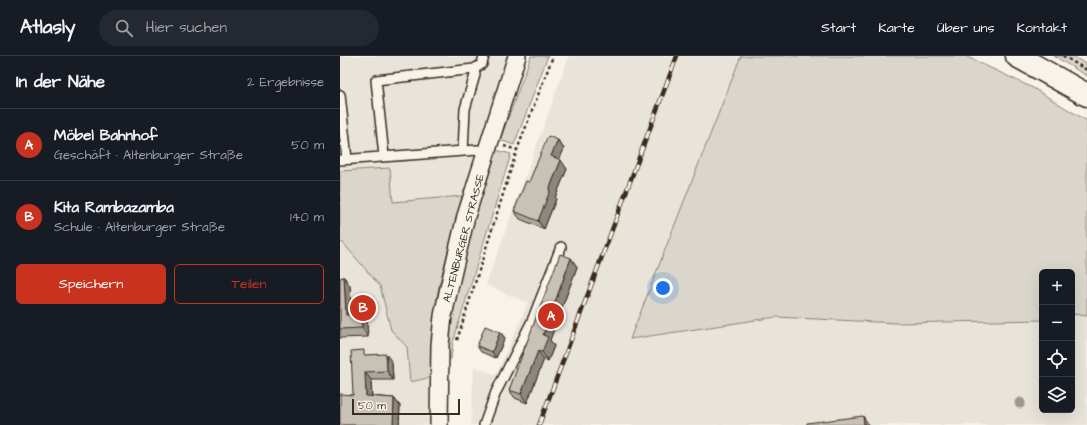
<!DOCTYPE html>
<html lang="de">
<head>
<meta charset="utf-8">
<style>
  body { margin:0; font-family:"Architects Daughter",sans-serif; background:#242831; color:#f1f3f6 }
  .controls { position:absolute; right:12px; bottom:12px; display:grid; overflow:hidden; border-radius:6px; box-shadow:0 4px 16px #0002 }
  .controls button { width:36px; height:36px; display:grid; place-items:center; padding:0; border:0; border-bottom:1px solid #363941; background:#171b24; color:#f1f3f6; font:20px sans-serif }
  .scale { position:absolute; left:12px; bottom:10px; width:108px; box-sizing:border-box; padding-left:4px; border:2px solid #3b2a1e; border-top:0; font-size:11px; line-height:14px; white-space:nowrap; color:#3b2a1e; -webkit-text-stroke:3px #f7f3e8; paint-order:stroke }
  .you { position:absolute; left:323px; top:232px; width:14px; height:14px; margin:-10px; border:3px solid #fff; border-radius:50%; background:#1a73e8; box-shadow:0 0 0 6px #1a73e833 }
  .badge { display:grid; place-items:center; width:26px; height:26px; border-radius:50%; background:#c8321e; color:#fff; font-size:13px; font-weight:700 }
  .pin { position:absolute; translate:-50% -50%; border:2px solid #fff; box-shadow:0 1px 4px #0006 }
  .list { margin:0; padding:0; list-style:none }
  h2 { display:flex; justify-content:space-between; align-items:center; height:52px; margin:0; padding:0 16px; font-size:17px }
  h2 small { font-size:13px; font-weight:400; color:#9ea1a6 }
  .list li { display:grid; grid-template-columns:26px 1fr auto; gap:12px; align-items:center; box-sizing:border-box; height:72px; padding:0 16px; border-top:1px solid #363941 }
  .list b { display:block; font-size:15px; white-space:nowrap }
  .list p { margin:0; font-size:13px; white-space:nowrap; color:#9ea1a6 }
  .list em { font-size:13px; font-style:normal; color:#9ea1a6 }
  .actions { display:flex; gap:8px; padding:12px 16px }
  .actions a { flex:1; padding:9px 0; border:1px solid #c8321e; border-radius:6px; text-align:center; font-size:14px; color:#c8321e }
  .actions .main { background:#c8321e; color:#fff }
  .icon { flex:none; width:22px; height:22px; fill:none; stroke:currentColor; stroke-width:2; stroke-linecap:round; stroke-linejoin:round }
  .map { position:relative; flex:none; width:747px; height:369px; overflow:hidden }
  header { display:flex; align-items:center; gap:24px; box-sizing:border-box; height:56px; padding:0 20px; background:#171b24; border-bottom:1px solid #363941 }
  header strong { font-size:19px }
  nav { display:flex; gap:22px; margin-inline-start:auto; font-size:14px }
  .search { width:280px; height:36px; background:#242831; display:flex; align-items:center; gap:10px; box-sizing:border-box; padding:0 14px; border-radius:22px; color:#9ea1a6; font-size:15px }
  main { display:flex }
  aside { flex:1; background:#171b24 }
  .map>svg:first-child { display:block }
  .built { fill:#e9e4d9 }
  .green { fill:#dbd6cb; stroke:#8b8074 }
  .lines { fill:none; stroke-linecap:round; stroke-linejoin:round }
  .lane-casing { stroke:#3b2a1e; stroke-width:12 }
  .street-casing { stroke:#3b2a1e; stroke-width:20 }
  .secondary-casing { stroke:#3b2a1e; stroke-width:25 }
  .path { stroke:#3b2a1e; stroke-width:2.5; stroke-dasharray:3 3; stroke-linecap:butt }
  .lane { stroke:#f7f3e8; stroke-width:9 }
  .street { stroke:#f7f3e8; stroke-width:17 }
  .secondary { stroke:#f7f3e8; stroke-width:22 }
  .rail-casing { stroke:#3b2a1e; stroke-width:4.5 }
  .rail { stroke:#f7f3e8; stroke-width:3; stroke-dasharray:9; stroke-linecap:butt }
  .tree { fill:#a1978c }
  .wall { fill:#aca69d; stroke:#3b2a1e }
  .shaded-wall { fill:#8c877f; stroke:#3b2a1e }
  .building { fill:#c8c1b6; stroke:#3b2a1e }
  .labels { text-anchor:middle; stroke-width:3; stroke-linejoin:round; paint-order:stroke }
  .street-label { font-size:11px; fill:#3b2a1e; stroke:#f7f3e8 }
</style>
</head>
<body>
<header>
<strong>Atlasly</strong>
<div class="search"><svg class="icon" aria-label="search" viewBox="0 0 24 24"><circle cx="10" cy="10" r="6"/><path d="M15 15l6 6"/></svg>Hier suchen</div>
<nav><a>Start</a><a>Karte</a><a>Über uns</a><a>Kontakt</a></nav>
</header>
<main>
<aside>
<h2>In der Nähe<small>2 Ergebnisse</small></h2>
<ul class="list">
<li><span class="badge">A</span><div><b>Möbel Bahnhof</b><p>Geschäft · Altenburger Straße</p></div><em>50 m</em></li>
<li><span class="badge">B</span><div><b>Kita Rambazamba</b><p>Schule · Altenburger Straße</p></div><em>140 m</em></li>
</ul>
<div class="actions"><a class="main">Speichern</a><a>Teilen</a></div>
</aside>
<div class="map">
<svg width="747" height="369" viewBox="0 0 747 369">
  <rect width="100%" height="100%" fill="#f7f3e8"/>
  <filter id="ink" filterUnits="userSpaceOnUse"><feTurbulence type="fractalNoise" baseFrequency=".025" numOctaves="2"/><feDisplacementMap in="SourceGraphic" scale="8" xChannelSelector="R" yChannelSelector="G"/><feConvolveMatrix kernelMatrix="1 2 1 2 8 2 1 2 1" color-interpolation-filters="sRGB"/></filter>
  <g filter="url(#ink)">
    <!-- built -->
    <path class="built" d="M0,0H167L122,140L53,146L50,112L0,115Z
      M229,0H401L291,283L436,261L557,267L702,264V354H732V258H740L747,260V369H131L134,311L156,319L188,247L146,229Z
      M0,186L3,187L40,230L51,274L67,291L70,326L92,321L90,369H0Z"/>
    <!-- green -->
    <path class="green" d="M191,0H208L174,89L160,84Z
      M401,0H625L693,32L747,65V260L732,258V216H702V264L557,267L436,261L290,283Z
      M714,0H733L747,9V20Z
      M156,94L171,98L113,286L111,303L106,302L111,256L134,161Z
      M50,112L53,146L122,140L99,230L94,259L92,321L70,326L67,291L51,274L40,230L3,187L0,186V115Z"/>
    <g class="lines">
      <defs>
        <path id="lane" d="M134,13L142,8L144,0
          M0,39L7,103
          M44,100L36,24L134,13L135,19L125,53L123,95
          M0,104L138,94L146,97
          M144,369L156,336L192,265L221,191"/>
        <path id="street" d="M99,369L100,289L103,260L109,232L126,160L177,0"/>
        <path id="secondary" d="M677,0L747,39"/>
      </defs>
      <!-- lane casing -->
      <use href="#lane" class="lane-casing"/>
      <!-- street casing -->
      <use href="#street" class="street-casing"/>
      <!-- secondary casing -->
      <use href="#secondary" class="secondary-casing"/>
      <!-- path -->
      <path class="path" d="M723,0L747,14
        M164,90L177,94
        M117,284L177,94L213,0"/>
      <!-- lane -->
      <use href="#lane" class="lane"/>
      <!-- street -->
      <use href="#street" class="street"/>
      <!-- secondary -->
      <use href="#secondary" class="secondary"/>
      <defs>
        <path id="rail" d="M199,369L337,0"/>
      </defs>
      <!-- rail casing -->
      <use href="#rail" class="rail-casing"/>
      <!-- rail -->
      <use href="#rail" class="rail"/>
    </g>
    <!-- trees -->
    <circle class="tree" cx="680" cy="347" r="5.5"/>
    <!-- wall -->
    <path class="wall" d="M218,84L224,93L219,104L227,113L215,142L216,143L204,173L180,163L174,155L189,126Z
      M231,202L237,211L210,284L214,290L208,305L204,303L187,347L175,342L169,334Z
      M4,221L10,230L11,258L27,266L28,281L0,282V222Z
      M160,276L165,282L156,302L141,296L137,290Z
      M27,299L52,306L53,324H31L32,340L54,342L60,350L59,369H0L13,339Z"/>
    <!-- shaded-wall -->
    <path class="shaded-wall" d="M218,84L224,93L217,109L211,100Z
      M221,104L227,113L215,142L216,143L204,173L198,165L209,134Z
      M231,202L237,211L210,284L214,290L208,305L202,296L203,279Z
      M4,221L10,230L12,267L6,259Z
      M21,258L27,266L28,281L22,272Z
      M160,276L165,282L156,302L152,296Z
      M198,295L204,303L187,347L181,338Z
      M46,298L52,306L53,324L47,315Z
      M25,316L31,324L32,348L26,340Z
      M54,342L60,350L59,369H53Z
      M523,360L529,369H524Z"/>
    <!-- building -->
    <path class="building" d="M208,80L218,84L211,100L221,104L209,134L210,135L198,165L174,155L186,125L189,126Z
      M220,198L231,202L203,279L208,281L202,296L198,295L181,338L169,334Z
      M4,221L6,259L21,258L22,272L0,273V222Z
      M145,270L160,276L152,296L137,290Z
      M24,294V299L46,298L47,315L25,316L26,340L54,342L53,369H0V338L13,339L11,295Z
      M523,360L524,369H467V367Z"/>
  </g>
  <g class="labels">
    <!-- street labels -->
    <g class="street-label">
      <text transform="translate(123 182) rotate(-75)" y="4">ALTENBURGER STRASSE</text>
    </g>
  </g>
</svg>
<div class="controls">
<button>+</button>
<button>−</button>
<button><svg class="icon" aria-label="locate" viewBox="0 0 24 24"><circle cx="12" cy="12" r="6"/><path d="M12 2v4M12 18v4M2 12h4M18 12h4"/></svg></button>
<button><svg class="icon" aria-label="layers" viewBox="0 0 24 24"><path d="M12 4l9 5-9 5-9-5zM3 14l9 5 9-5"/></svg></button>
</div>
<div class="scale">50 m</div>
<div class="you"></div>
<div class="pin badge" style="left:211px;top:260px">A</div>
<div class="pin badge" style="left:23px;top:252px">B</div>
</div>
</main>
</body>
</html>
